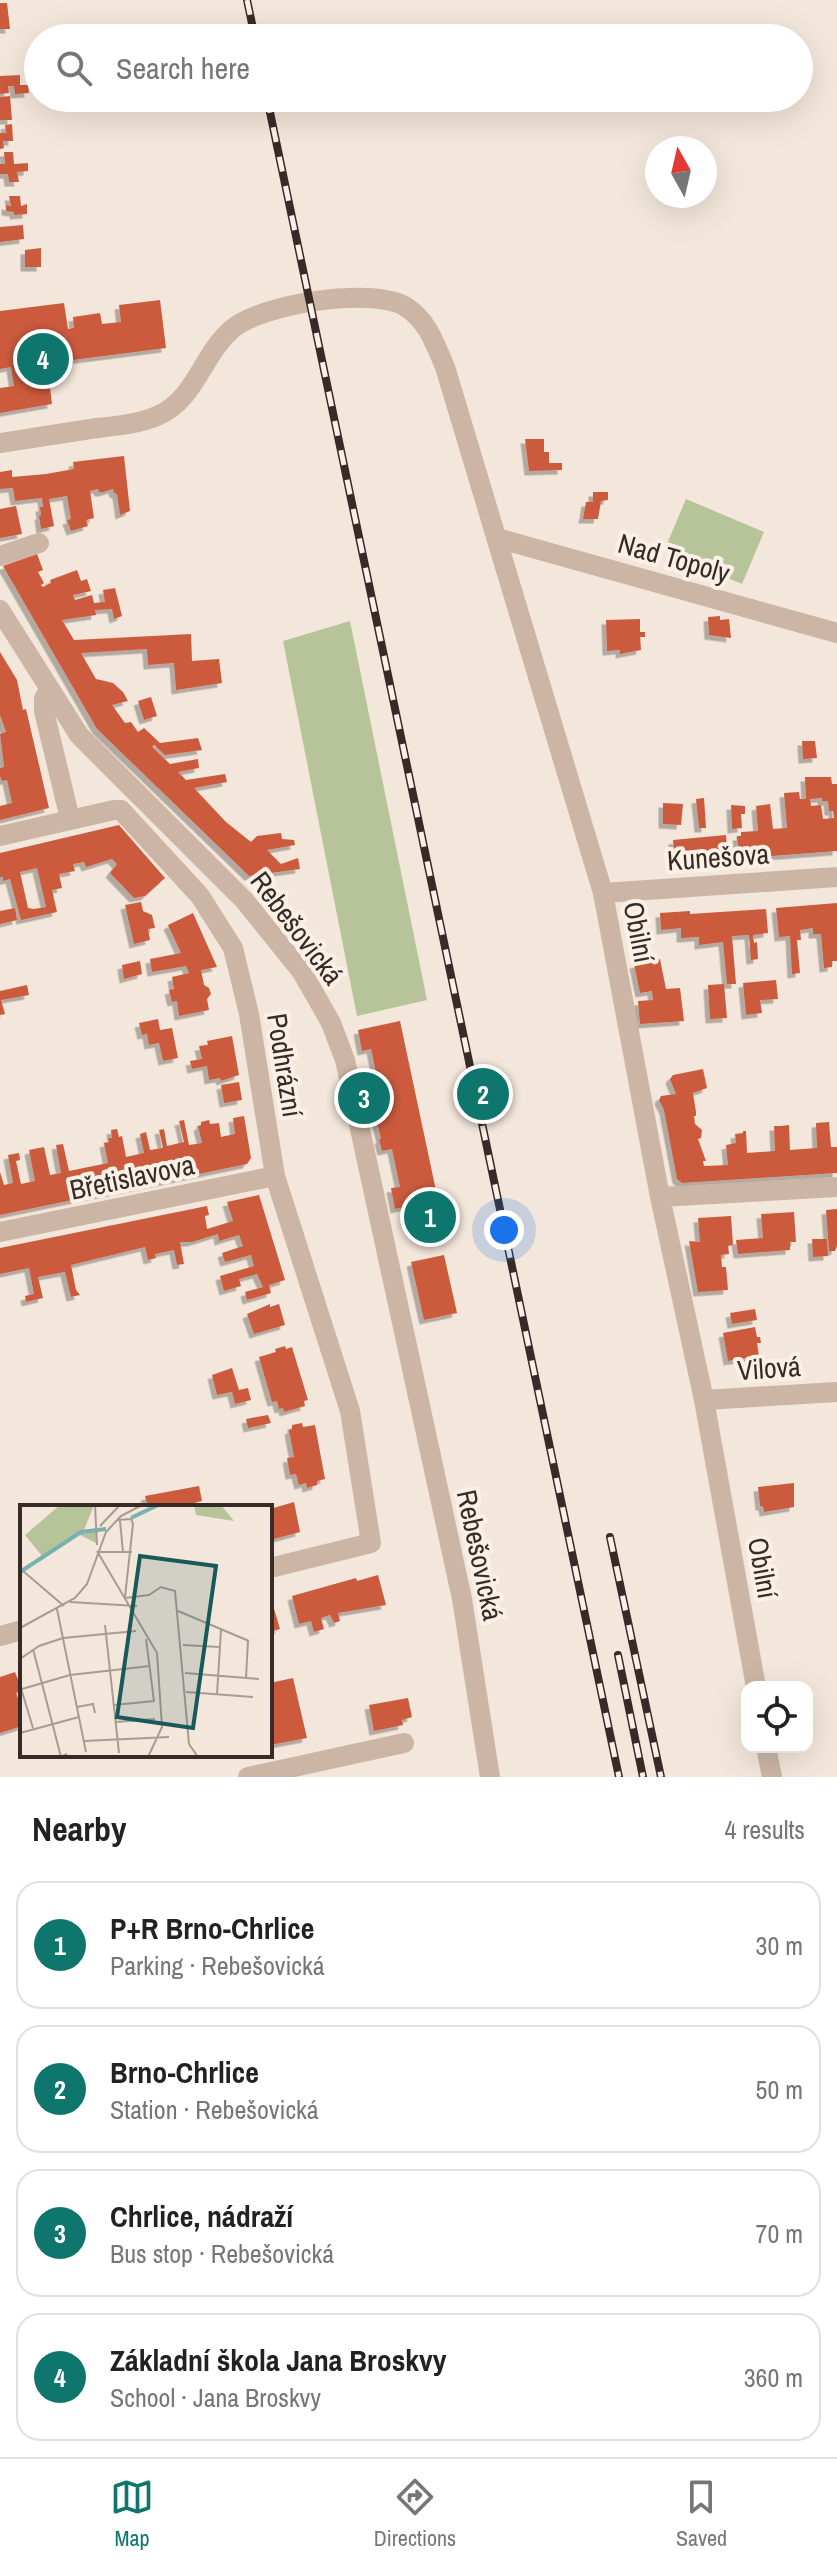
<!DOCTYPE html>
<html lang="en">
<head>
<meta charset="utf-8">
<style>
  body { margin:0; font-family:"Archivo Narrow",sans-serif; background:#f6f6f6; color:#222 }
  .controls { position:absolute; right:24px; bottom:24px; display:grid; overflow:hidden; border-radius:16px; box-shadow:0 8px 32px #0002 }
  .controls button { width:72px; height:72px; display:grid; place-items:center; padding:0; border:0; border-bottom:2px solid #e0e0e0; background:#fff; color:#222; font:40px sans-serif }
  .compass { position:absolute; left:645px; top:136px; width:72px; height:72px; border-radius:50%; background:#fff; box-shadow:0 8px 32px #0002; rotate:352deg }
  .you { position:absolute; left:504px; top:1230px; width:28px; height:28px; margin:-20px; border:6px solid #fff; border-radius:50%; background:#1a73e8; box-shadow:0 0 0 12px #1a73e833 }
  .badge { display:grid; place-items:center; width:52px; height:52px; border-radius:50%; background:#0f766e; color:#fff; font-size:26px; font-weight:700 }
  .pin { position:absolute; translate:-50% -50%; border:4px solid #fff; box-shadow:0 2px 8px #0006 }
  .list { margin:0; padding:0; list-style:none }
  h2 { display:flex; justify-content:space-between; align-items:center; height:104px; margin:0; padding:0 32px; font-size:34px }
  h2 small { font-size:26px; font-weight:400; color:#767676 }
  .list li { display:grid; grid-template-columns:52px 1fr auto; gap:24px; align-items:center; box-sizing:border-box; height:128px; margin:0 16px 16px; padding:0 16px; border:2px solid #e0e0e0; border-radius:24px }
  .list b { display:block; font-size:30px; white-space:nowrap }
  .list p { margin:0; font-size:26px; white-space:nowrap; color:#767676 }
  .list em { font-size:26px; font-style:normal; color:#767676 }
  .icon { flex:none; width:44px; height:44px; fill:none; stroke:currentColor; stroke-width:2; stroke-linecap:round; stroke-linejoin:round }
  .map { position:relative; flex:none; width:837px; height:1777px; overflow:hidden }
  .search { position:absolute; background:#fff; box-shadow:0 8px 32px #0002; left:24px; right:24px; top:24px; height:88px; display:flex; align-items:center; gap:20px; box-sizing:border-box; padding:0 28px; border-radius:44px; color:#767676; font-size:30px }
  .sheet { height:680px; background:#fff }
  nav { display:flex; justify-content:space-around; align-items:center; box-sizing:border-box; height:112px; border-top:2px solid #e0e0e0; background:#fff; font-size:22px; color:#767676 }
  nav a { display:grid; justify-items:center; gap:4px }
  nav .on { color:#0f766e }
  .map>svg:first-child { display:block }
  .green { fill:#b7c399 }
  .building { fill:#cc5a3e; fill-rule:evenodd; filter:url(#shadow) }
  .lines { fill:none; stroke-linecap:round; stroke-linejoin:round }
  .minor { stroke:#ccb5a5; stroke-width:20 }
  .rail-casing { stroke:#372b27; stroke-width:8 }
  .rail { stroke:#faf0e6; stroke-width:5; stroke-dasharray:15; stroke-linecap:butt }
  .labels { text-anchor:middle; stroke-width:8; stroke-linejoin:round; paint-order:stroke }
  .street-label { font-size:28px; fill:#372b27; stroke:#faf0e6 }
  .inset-river { fill:none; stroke:#77b1b1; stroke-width:4 }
  .inset-road { fill:none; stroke:#a89b92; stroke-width:2 }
  .view { fill:#1a595a; fill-opacity:0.15; stroke:#1a595a; stroke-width:4 }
  .inset-edge { fill:none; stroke:#372b27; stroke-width:4 }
</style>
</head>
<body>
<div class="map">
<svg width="837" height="1777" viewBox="0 0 837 1777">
  <defs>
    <filter id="shadow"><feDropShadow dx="-4.5" dy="4.5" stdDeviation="0" flood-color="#0004"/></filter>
  </defs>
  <rect width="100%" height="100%" fill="#f3e6da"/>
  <!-- green -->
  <path class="green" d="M686,499L764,532L742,584L664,551Z
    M350,621L427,1000L357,1016L283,641Z"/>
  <!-- building -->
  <path class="building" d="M0,3H7L10,29H0Z
    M20,75V85H28L29,93L15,94L14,86H8L9,93L0,94V76Z
    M10,96L12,120H0V97Z
    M12,124L13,141H3L4,148L0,149V133H6L5,125Z
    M4,152H13L14,164L28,163V171L17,172L19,182H9L8,174H0V164H5Z
    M9,196H20L21,206L27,204V214L14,215V212L6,211V205L11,206Z
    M23,225L24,239L0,242V227Z
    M41,248V267H25V250Z
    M160,300L166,348L42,364L44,381L49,380L52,404L0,413V388L14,386L11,367L0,369V311L64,303L68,329L74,328L73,317L100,313L102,324L121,322L119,305Z
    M525,439H544V452H549V463H562V470L529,471Z
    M124,456L130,511L120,515L117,494L114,493L113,489L103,492H99L98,489L90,491L94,518L86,520L88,526L71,531L67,520L71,519L67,496L49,499L54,526L41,529L39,516L41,515L40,507H43L42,498L15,501L13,488L0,489V472L12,470V477L46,474L74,469L73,462Z
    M593,492H608V500L601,501L598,519H583L586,502H593Z
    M16,506L22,534L0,538V509Z
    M37,554L43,570L38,572L44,583L41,585L43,587L51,583L50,580L77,570L81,581L87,579L91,591L73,595L75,600L92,595L94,603L105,602L103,590L115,588L122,616L114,619L112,609L95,610L96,615L62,620L74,640L191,634L192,661L219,659L222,683L176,690L174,663L148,665L147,649L81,653L96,679L113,683L123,692L128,701L112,705L125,723L131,722L138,732L144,728L160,743L198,738L202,750L165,755L154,745L152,747L170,764L198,759L199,768L178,772L186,780L225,774L227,782L194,788L226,822L251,842L257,836L281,833L282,839L294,840L295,845L267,850L281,864L298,858L300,869L249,876L97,729L3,566Z
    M720,616V620L729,619L731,638L709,635L708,617Z
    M640,619V632H645V637H640L641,650L620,654V650L607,651L606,620Z
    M0,652L17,680L23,710L26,709L49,808L0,820V806L12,803L7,780L2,781L0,776V768L4,767L0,734L6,732L0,715Z
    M151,697L157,716L144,720L138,701Z
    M802,741H815L817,758L803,759Z
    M805,777H831L832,784H837V851L757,857L758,861L743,862L742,846H738L737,836H741V832L758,831L756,806L770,804L773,829L787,828L784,793L799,792L800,799H806ZM822,798V801H828L829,811H833L834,818L823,819L821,805L811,806L810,799Z
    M704,798L706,828H699L696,799Z
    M663,803L683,804L681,825L663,824Z
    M731,805L745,806V814H741L742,828L732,829Z
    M119,825L165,878L145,896L134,898L110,873L117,864L112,859L86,867L84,862L73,864L75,871L59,874L62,888L52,890L57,912L21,920L10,879L3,881V877H0V853ZM37,868L46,907L34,909L28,908L20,872Z
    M726,835L728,863L676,867L673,840Z
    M141,902L143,911L152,915L155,928L148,929L150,940L134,944L125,905Z
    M837,903V961H832V967L824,968L821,934H813V928L800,930L801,940H797L800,973L792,974L790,936L779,937L776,908Z
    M15,908L17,920L0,924V911Z
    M766,909L768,933L753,935L754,943L757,942L758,959L751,960L749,935L732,936L736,984H727L723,942L699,945V937L681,938V928L661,930L660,913L690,911V914Z
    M193,913L217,967L201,970L204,985L209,988L211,994L207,999L209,1010L179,1016L177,1001L172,1002L169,990L174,989L172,977L189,973L186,966L152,972L150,959L181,953L168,925Z
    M655,956L656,960L660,959L666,989L680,988L684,1021L640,1024L638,1001L653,1000L652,991L640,993L634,964L647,962L646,957Z
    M140,961L142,974L124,979L122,965Z
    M776,980L778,999L760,1000L762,1013L746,1015L743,983Z
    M724,984L727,1018L710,1019L708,985Z
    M27,985L29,995L1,1000L5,1014L0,1015V991Z
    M158,1019L160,1030L172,1028L178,1058L163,1061L159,1043L149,1045L147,1034L142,1035L139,1023Z
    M400,1021L438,1200L395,1209L391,1188L400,1187L392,1149L382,1151L379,1139H381L369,1089L379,1087L371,1049L362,1051L358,1030Z
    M232,1036L239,1075L221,1081L220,1078L209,1080L207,1066L192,1069L190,1061L202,1059L199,1046L208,1045L207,1041Z
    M703,1069L707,1088L693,1093L696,1112V1116H694L695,1124L702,1130L701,1138L698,1139L706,1161H703L704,1166L728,1165L726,1145L736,1143L735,1134L743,1133V1131H746L747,1153L775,1151L774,1126H781L789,1125L790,1150L817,1148L816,1123L829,1122L831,1147H837V1173L682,1183L677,1179L664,1110L659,1100L661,1096L676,1094L670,1079L673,1075Z
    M239,1082L242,1100L224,1103L221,1085Z
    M244,1116L251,1158L247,1164L0,1215V1172L4,1185L13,1183L8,1155L19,1153L20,1160L16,1161L21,1184L35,1181L29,1150L44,1147L50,1175L61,1173L56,1145L63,1144L69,1171L108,1163L104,1143L109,1142L108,1138H112L111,1130L117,1129L119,1137L122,1136L126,1157L144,1153L140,1134L146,1132L150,1150L163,1148L159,1130L164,1129L167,1146L184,1142L179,1121L184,1120L189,1145L202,1143L198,1126L201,1125V1122L209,1120L210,1124L219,1123L221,1137L235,1134L233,1118Z
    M259,1195L285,1280L269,1285L271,1293L247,1300L245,1292L263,1287L257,1274L239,1279L241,1286L224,1291L220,1276L254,1266L251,1255L225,1262L222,1253L243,1246L239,1235L219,1241L218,1234L192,1242H180L184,1264L177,1265L174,1250L155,1254L156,1258L148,1260L145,1247L71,1265L76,1290L80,1295L71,1297L65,1272L38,1277L43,1298L26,1302L25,1296L34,1294L29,1268L0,1274V1248L207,1206L209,1215L205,1216L207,1229L233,1221L227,1202Z
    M837,1209V1246L835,1251H829L826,1210Z
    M794,1212L796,1242H790V1250L738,1254L736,1240L763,1238L761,1214Z
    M731,1216L733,1245L728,1246L729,1254L721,1255L722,1267H726L728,1290L698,1292L689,1241L700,1242L698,1218Z
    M812,1239H827L828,1256L813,1257Z
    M444,1255L457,1313L424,1320L411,1262Z
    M270,1304V1307L279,1304L285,1325L254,1334L247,1314Z
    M755,1309L757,1320L732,1324L730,1313Z
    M755,1327L757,1337H760L761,1343H757L759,1356L728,1361L723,1333Z
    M285,1346L286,1349L292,1347L308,1400L304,1401L305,1406L284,1412L283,1408L279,1409L277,1401L272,1402L259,1357L276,1352L275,1349Z
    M232,1368L239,1390L248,1388L251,1400L235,1404L232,1392L217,1395L212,1375Z
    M268,1415L271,1423L248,1428L246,1419Z
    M302,1423L303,1427L315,1425L325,1479L317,1481V1485L307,1488L306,1483L299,1485L296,1474L290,1475L287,1458L294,1457L289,1430L292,1429V1425Z
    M794,1483V1507L764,1512L763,1506H760L758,1487Z
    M199,1486L202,1501L177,1507H148L145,1496Z
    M294,1502L300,1532L270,1540V1509Z
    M378,1575L386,1605L338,1613L340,1621L334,1623L330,1615L321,1618L324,1629L314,1632L311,1621L299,1624L292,1596L356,1578L357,1581Z
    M270,1595L280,1629L270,1632Z
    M15,1672L19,1682L22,1681V1690L16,1693L22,1709V1726L0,1733V1677Z
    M293,1678L307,1738L270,1745V1683Z
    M408,1698L412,1717L402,1720L403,1725L374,1731L369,1705Z"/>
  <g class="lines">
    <!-- minor -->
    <path class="minor" d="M0,443C32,438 65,433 97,428C116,426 138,424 157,416C196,399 201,357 231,330C259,304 373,286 406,307C428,321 435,344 445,367L603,893L660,1197L704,1400L756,1687
      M497,538L837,633
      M0,556L39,543
      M0,610L79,735L244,900L302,972L331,1023L345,1060L462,1599L490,1777
      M49,689L44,699V711L70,819
      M0,836L114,810H121L200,896L233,948L249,1014L275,1176L350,1411L371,1543L270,1568
      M603,893L837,877
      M660,1197L837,1187
      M0,1232L275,1176
      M704,1400L837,1392
      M0,1636L22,1630
      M766,1747L772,1777
      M248,1777L404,1743"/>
    <defs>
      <path id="rail" d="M247,0L255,38
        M267,98L619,1777
        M610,1537L661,1777
        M618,1655L643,1777"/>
    </defs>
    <!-- rail casing -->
    <use href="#rail" class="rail-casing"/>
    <!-- rail -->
    <use href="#rail" class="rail"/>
  </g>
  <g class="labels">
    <!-- street labels -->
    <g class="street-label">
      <text transform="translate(674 558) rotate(16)" y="10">Nad Topoly</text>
      <text transform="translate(718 857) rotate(-4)" y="10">Kunešova</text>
      <text transform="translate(297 928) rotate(53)" y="10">Rebešovická</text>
      <text transform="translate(639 932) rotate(79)" y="10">Obilní</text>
      <text transform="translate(285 1065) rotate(81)" y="10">Podhrázní</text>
      <text transform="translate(132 1177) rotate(-12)" y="10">Břetislavova</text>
      <text transform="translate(769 1368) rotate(-4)" y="10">Vilová</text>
      <text transform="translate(480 1555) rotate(78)" y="10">Rebešovická</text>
      <text transform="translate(763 1568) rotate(80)" y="10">Obilní</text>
    </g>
  </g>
  <!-- overview -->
  <g transform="translate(20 1505)">
    <rect width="252" height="252" fill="#f3e6da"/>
    <path d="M40,0H74L64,25H78L76,38L58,29L10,61L22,51L5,30ZM174,0H201L214,16L176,10Z" fill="#b7c399"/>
    <path class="inset-river" d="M111,13L138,0M0,67L61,27L86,24"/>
    <path class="inset-road" d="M75,0L77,40M97,15L111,14L113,19L105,92M100,16L103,47M80,21L100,0M77,46L137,148L142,222L128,252M78,47H112M3,66L44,101M105,93L129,90L141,82L155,86L169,239L178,252M50,97L117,101M37,104L66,247M158,106L229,136M85,120L99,248M0,123L55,93L67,79L86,27L101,11L122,0M163,140L200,142M13,144L41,252L47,249M0,154L19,141L43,133L116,126M165,168L239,174M226,173L228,136M0,180L13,223M2,184L50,170L130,161M166,187L233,192M197,189L201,125M94,200L134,196L126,134M57,202L73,199L75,208M95,217L135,214M0,228L59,212M64,236L149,232"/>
    <path class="view" d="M120,51L196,61L173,223L97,212Z"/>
    <rect width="252" height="252" class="inset-edge"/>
  </g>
</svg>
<div class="controls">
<button><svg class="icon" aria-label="locate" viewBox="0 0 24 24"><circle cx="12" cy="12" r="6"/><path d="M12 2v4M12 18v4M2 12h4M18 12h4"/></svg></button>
</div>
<svg class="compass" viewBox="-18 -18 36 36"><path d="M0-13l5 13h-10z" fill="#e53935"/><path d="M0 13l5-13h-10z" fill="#767676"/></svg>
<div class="you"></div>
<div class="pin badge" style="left:430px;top:1217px">1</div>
<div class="pin badge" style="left:483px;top:1094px">2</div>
<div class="pin badge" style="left:364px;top:1098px">3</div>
<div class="pin badge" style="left:43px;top:359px">4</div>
<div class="search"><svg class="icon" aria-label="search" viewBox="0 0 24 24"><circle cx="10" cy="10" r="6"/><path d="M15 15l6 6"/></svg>Search here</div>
</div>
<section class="sheet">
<h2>Nearby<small>4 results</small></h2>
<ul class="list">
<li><span class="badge">1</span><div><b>P+R Brno-Chrlice</b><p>Parking · Rebešovická</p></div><em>30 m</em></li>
<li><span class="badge">2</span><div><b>Brno-Chrlice</b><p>Station · Rebešovická</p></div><em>50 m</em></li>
<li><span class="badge">3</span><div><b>Chrlice, nádraží</b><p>Bus stop · Rebešovická</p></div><em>70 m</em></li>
<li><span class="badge">4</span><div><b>Základní škola Jana Broskvy</b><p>School · Jana Broskvy</p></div><em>360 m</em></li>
</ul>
</section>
<nav>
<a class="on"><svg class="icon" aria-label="map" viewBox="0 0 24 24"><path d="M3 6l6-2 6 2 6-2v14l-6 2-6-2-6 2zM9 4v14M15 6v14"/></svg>Map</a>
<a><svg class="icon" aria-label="directions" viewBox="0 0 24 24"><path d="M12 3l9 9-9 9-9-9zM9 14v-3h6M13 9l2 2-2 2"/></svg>Directions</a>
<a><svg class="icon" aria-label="saved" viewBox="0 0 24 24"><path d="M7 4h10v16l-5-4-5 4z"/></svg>Saved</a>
</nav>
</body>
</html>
